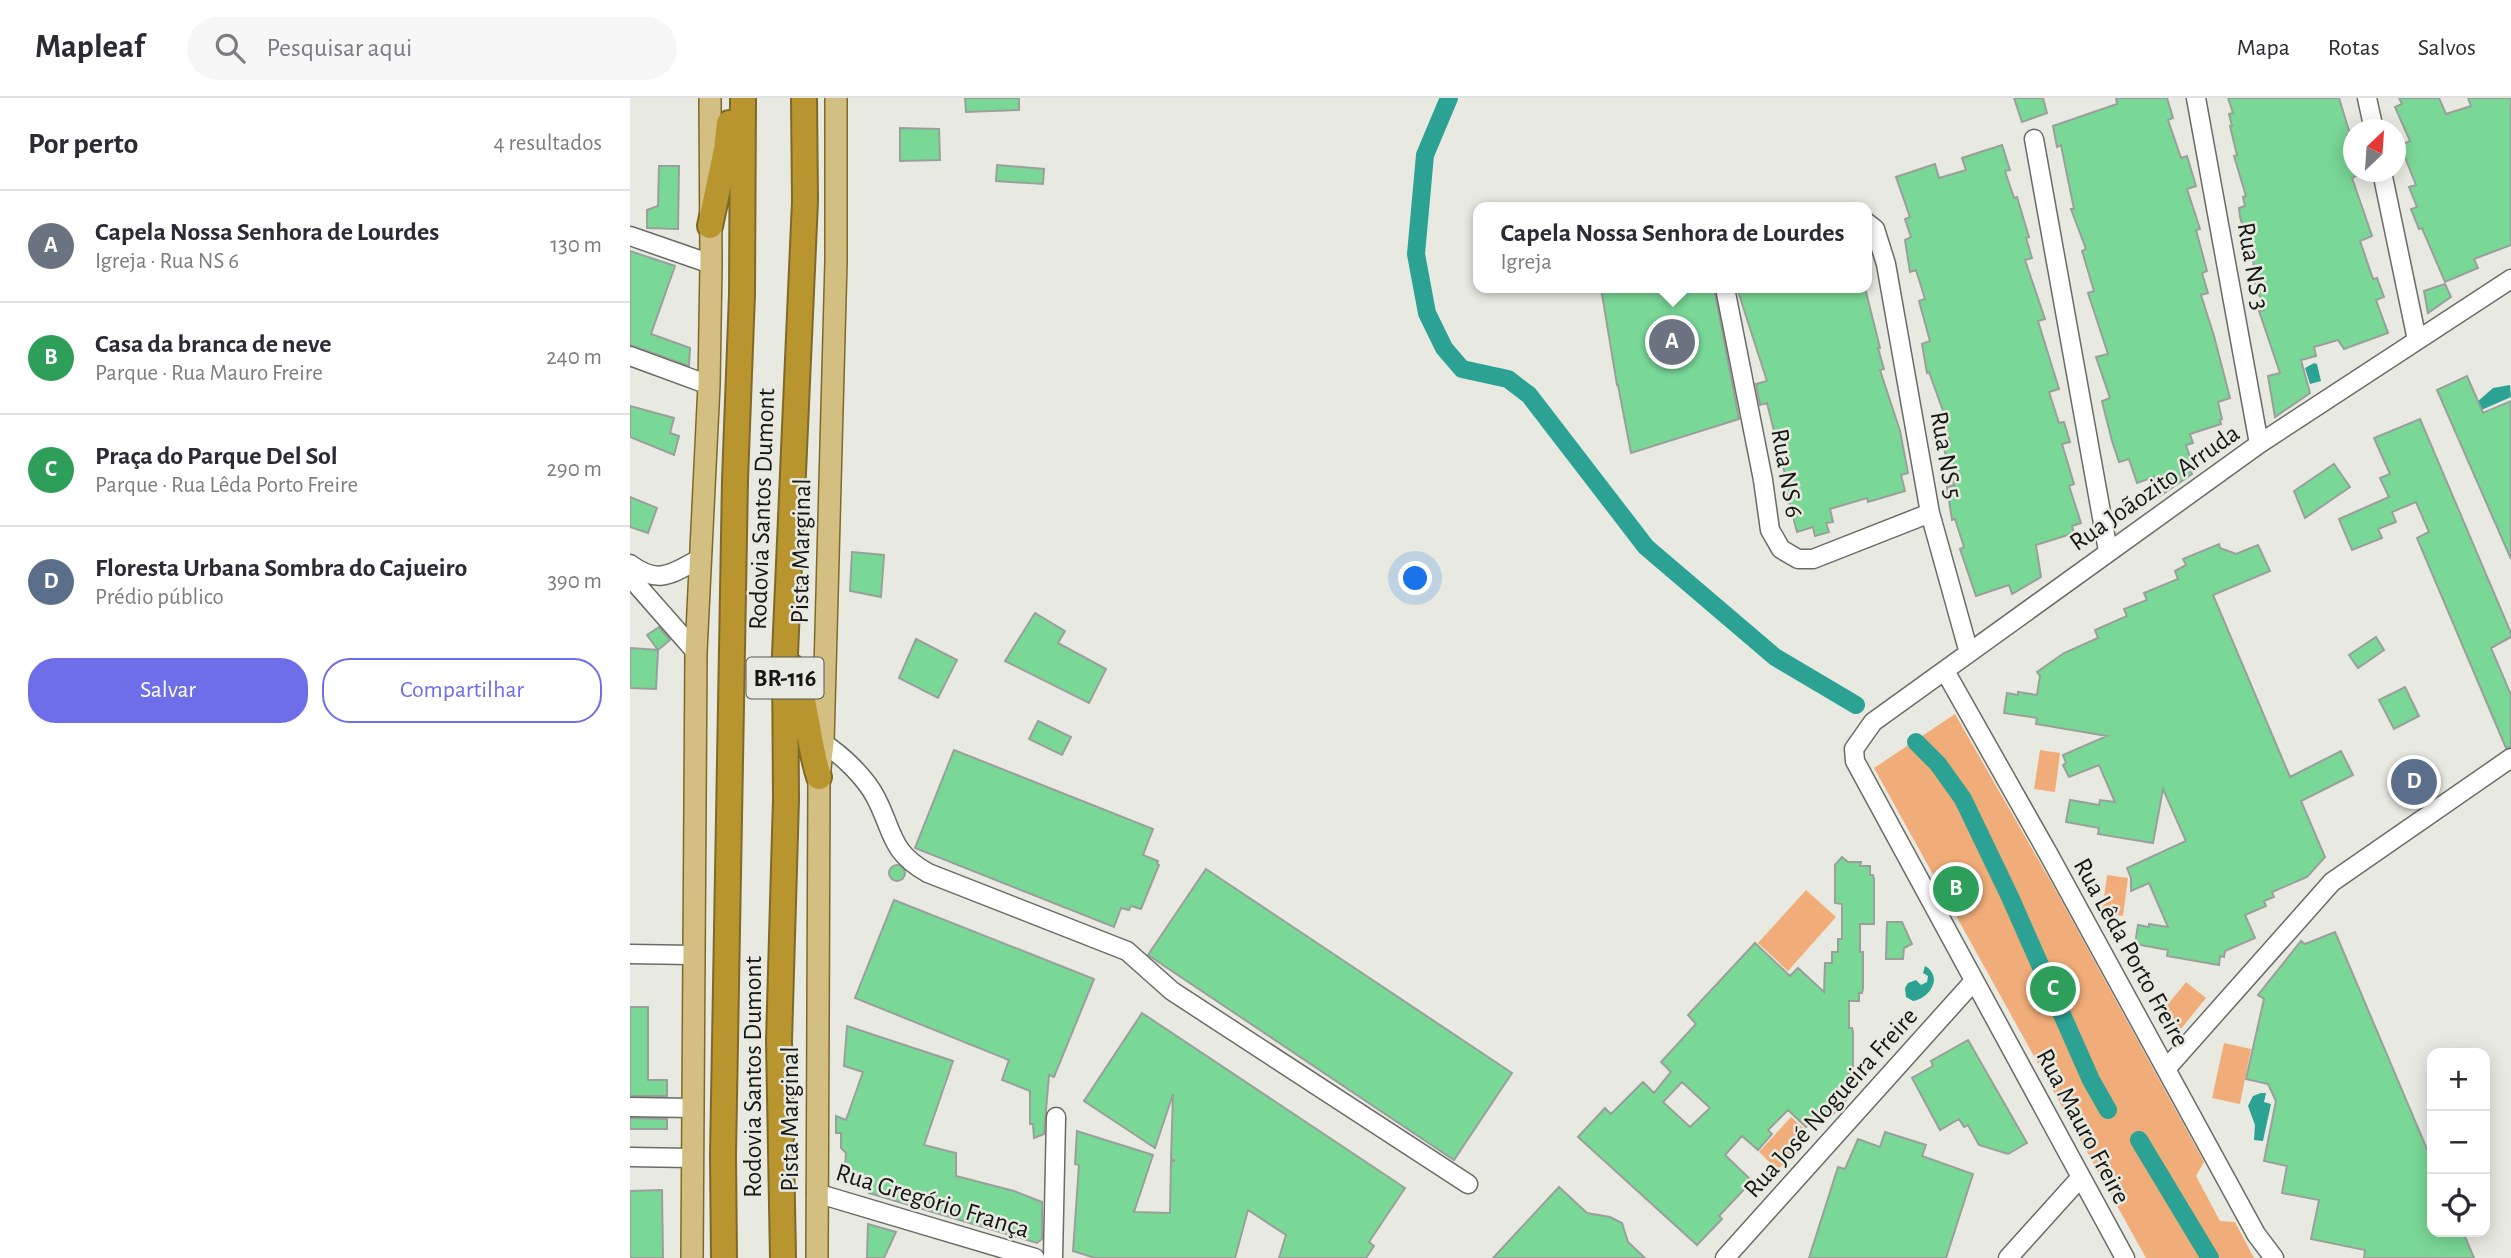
<!DOCTYPE html>
<html lang="pt">
<head>
<meta charset="utf-8">
<style>
  body { margin:0; font-family:"Alegreya Sans",sans-serif; background:#f7f7f7; color:#2b2b33 }
  .controls { position:absolute; right:21px; bottom:21px; display:grid; overflow:hidden; border-radius:14px; box-shadow:0 4px 18px #0003 }
  .controls button { width:63px; height:63px; display:grid; place-items:center; padding:0; border:0; border-bottom:2px solid #e1e1e2; background:#fff; color:#2b2b33; font:35px sans-serif }
  .compass { position:absolute; left:1713px; top:21px; width:63px; height:63px; border-radius:50%; background:#fff; box-shadow:0 4px 18px #0003; rotate:25deg }
  .you { position:absolute; left:786px; top:481px; width:24px; height:24px; margin:-18px; border:5px solid #fff; border-radius:50%; background:#1a73e8; box-shadow:0 0 0 10px #1a73e833 }
  .badge { display:grid; place-items:center; width:46px; height:46px; border-radius:50%; background:#6d6ee8; color:#fff; font-size:23px; font-weight:700 }
  .pin { position:absolute; translate:-50% -50%; border:4px solid #fff; box-shadow:0 2px 7px #0006 }
  .popup { position:absolute; left:843px; top:104px; width:399px; height:91px; box-sizing:border-box; display:grid; place-content:center; border-radius:14px; background:#fff; filter:drop-shadow(0 2px 5px #0005); font-size:23px; white-space:nowrap; color:#7c7c81 }
  .popup b { font-size:26px; color:#2b2b33 }
  .popup::after { content:''; position:absolute; left:50%; top:100%; margin-left:-14px; border:14px solid transparent; border-top-color:#fff }
  .list { margin:0; padding:0; list-style:none }
  h2 { display:flex; justify-content:space-between; align-items:center; height:91px; margin:0; padding:0 28px; font-size:30px }
  h2 small { font-size:23px; font-weight:400; color:#7c7c81 }
  .list li { display:grid; grid-template-columns:46px 1fr auto; gap:21px; align-items:center; box-sizing:border-box; height:112px; padding:0 28px; border-top:2px solid #e1e1e2 }
  .list b { display:block; font-size:26px; white-space:nowrap }
  .list p { margin:0; font-size:23px; white-space:nowrap; color:#7c7c81 }
  .list em { font-size:23px; font-style:normal; color:#7c7c81 }
  .actions { display:flex; gap:14px; padding:21px 28px }
  .actions a { flex:1; padding:16px 0; border:2px solid #6d6ee8; border-radius:28px; text-align:center; font-size:24px; color:#6d6ee8 }
  .actions .main { background:#6d6ee8; color:#fff }
  .icon { flex:none; width:38px; height:38px; fill:none; stroke:currentColor; stroke-width:2; stroke-linecap:round; stroke-linejoin:round }
  .map { position:relative; flex:none; width:1881px; height:1160px; overflow:hidden }
  header { display:flex; align-items:center; gap:42px; box-sizing:border-box; height:98px; padding:0 35px; background:#fff; border-bottom:2px solid #e1e1e2 }
  header strong { font-size:33px }
  nav { display:flex; gap:38px; margin-inline-start:auto; font-size:24px }
  .search { width:490px; height:63px; background:#f7f7f7; display:flex; align-items:center; gap:18px; box-sizing:border-box; padding:0 24px; border-radius:38px; color:#7c7c81; font-size:26px }
  main { display:flex }
  aside { flex:1; background:#fff }
  .map>svg:first-child { display:block }
  .green { fill:#f1ad79 }
  .water { fill:#2ca295 }
  .lines { fill:none; stroke-linecap:round; stroke-linejoin:round }
  .canal { stroke:#2ca295; stroke-width:18 }
  .building { fill:#7ad897; stroke:#99a09b; stroke-width:2; fill-rule:evenodd }
  .minor-casing { stroke:#696c65; stroke-width:21 }
  .major-casing { stroke:#7f6926; stroke-width:24 }
  .highway-casing { stroke:#7f6926; stroke-width:28 }
  .minor { stroke:#fff; stroke-width:18 }
  .major { stroke:#d4bf82; stroke-width:21 }
  .highway { stroke:#b8952f; stroke-width:24 }
  .labels { text-anchor:middle; stroke-width:5; stroke-linejoin:round; paint-order:stroke }
  .shield { fill:#e8eae2; stroke:#555652; stroke-width:2 }
  .shield-label { font-size:24px; font-weight:bold; fill:#161714 }
  .street-label { font-size:26px; fill:#161714; stroke:#e8eae2 }
</style>
</head>
<body>
<header>
<strong>Mapleaf</strong>
<div class="search"><svg class="icon" aria-label="search" viewBox="0 0 24 24"><circle cx="10" cy="10" r="6"/><path d="M15 15l6 6"/></svg>Pesquisar aqui</div>
<nav><a>Mapa</a><a>Rotas</a><a>Salvos</a></nav>
</header>
<main>
<aside>
<h2>Por perto<small>4 resultados</small></h2>
<ul class="list">
<li><span class="badge" style="background:#6b7280">A</span><div><b>Capela Nossa Senhora de Lourdes</b><p>Igreja · Rua NS 6</p></div><em>130 m</em></li>
<li><span class="badge" style="background:#2e9e5b">B</span><div><b>Casa da branca de neve</b><p>Parque · Rua Mauro Freire</p></div><em>240 m</em></li>
<li><span class="badge" style="background:#2e9e5b">C</span><div><b>Praça do Parque Del Sol</b><p>Parque · Rua Lêda Porto Freire</p></div><em>290 m</em></li>
<li><span class="badge" style="background:#5c6f8a">D</span><div><b>Floresta Urbana Sombra do Cajueiro</b><p>Prédio público</p></div><em>390 m</em></li>
</ul>
<div class="actions"><a class="main">Salvar</a><a>Compartilhar</a></div>
</aside>
<div class="map">
<svg width="1881" height="1160" viewBox="0 0 1881 1160">
  <rect width="100%" height="100%" fill="#e8eae2"/>
  <!-- green -->
  <path class="green" d="M1325,616L1425,791L1574,1064L1566,1078L1590,1123L1605,1124L1624,1160H1516L1244,670Z
    M1410,652L1430,655L1425,694L1404,691Z
    M1477,777L1498,780L1493,818L1472,815Z
    M1176,792L1206,819L1158,873L1128,845Z
    M1556,884L1576,900L1551,931L1531,915Z
    M1594,945L1621,951L1610,1006L1582,1000Z
    M1161,1019L1181,1037L1148,1072L1129,1054Z"/>
  <!-- water -->
  <path class="water" d="M1684,265L1687,266L1691,283L1680,286L1675,270Z
    M1880,287L1881,299L1840,317L1847,304L1863,290Z
    M1295,868C1313,878 1301,900 1283,903L1276,899L1275,890L1278,885L1286,882L1291,887L1297,884L1298,878L1293,875Z
    M1631,995H1636L1634,1004L1641,1006L1633,1043L1624,1042L1625,1027L1618,1008L1623,998Z"/>
  <g class="lines">
    <!-- canal -->
    <path class="canal" d="M819,0L795,57L786,156L797,215L814,250L832,271L878,281L899,297L1016,449L1145,559L1226,607
      M1286,644L1308,666L1333,701L1380,799L1461,982L1478,1012
      M1509,1042L1580,1160"/>
  </g>
  <!-- building -->
  <path class="building" d="M335,0H389V12L336,14Z
    M1384,0H1413L1417,15L1392,24Z
    M1486,0H1537L1543,20L1538,22L1551,60L1557,58L1566,88L1557,91L1570,131L1566,132L1577,173L1572,175L1578,195L1571,197L1584,238L1600,300L1588,304L1592,321L1590,322L1591,326L1560,336L1563,345L1556,347L1563,368L1560,369L1562,376L1530,398L1524,379L1507,385L1499,361L1489,364L1482,343L1472,303L1480,300L1466,259L1478,256L1458,195L1464,193L1452,153L1456,151L1441,111H1444L1431,47L1427,49L1423,28L1487,6Z
    M1598,0H1709L1720,36L1717,37L1724,56V74H1726L1728,77L1722,80L1742,138L1730,143L1743,181L1747,180L1754,199L1746,202L1758,235L1714,251L1708,242L1684,249L1686,258L1671,262L1680,295L1645,319L1638,278L1650,275L1629,213L1634,212L1621,172L1624,171L1623,161L1610,119L1609,110L1615,108L1613,99L1616,98L1604,58L1607,57L1600,28H1602L1599,16L1603,15Z
    M1769,0H1809L1816,16L1841,8L1838,0H1881V147L1844,161L1848,170L1815,184L1792,130L1789,131L1781,111L1787,109L1779,89L1786,87L1770,47L1780,43L1765,9L1772,6Z
    M270,30L309,31L310,62L270,63Z
    M1372,47L1380,72L1375,73L1384,100L1387,99L1399,139L1396,140L1402,160L1395,162L1415,221L1408,223L1429,291L1419,294L1429,325L1434,324L1440,344L1432,346L1444,386L1439,388L1451,425L1442,428L1444,435L1406,447L1411,479L1382,496L1379,487L1346,498L1330,451L1334,449L1325,421L1322,422L1317,389L1324,387L1313,347L1320,345L1314,325L1317,324L1299,274L1297,275L1292,246L1300,243L1289,203L1295,201L1286,172L1280,174L1275,142L1281,139L1275,121L1280,119L1266,79L1305,66L1309,80L1336,72L1332,60Z
    M367,67L414,71L413,86L366,83Z
    M29,68H49L48,131L17,130V112L28,108Z
    M0,153L45,168L21,236L60,250L59,268L0,247Z
    M1815,186L1821,199L1798,215L1794,193Z
    M971,190H1084L1109,321L1001,355L988,287H987Z
    M1107,190H1235L1250,250H1248L1254,271L1250,272L1270,333L1278,375L1271,377L1275,393L1238,404L1237,400L1200,411L1203,424L1196,425L1199,434L1185,438L1183,429L1167,434L1155,388H1158L1137,305L1130,307L1126,286L1137,283Z
    M1837,278L1853,315L1881,303V461L1807,292Z
    M0,308L44,320L40,335L49,338L44,357L0,339Z
    M1790,321L1881,535V539L1861,550L1881,597V649L1876,650L1787,440L1799,434L1786,404L1762,414L1766,424L1748,431L1752,440L1722,452L1709,421L1759,399L1750,380L1760,376L1744,340Z
    M1704,366L1720,389L1675,420L1664,393Z
    M0,399L27,410L18,435L0,429Z
    M1589,446L1590,450L1606,456L1628,447L1640,473L1583,497L1660,679L1711,653L1723,677L1671,703L1695,759L1677,779L1642,794L1644,799L1634,803L1636,808L1615,817L1625,840L1595,853L1594,859L1590,858L1589,867L1537,858L1538,852L1505,846L1508,827L1519,829V826L1538,829L1519,785L1501,793V780L1497,770L1556,743L1533,691L1523,745L1468,736L1469,730L1436,724L1440,702L1469,707L1470,702L1485,704L1469,667L1439,679L1433,667L1436,665L1433,657L1477,638L1406,626L1407,620L1374,615L1377,595L1388,597V594L1407,597L1410,578L1407,574L1434,555L1468,540L1465,532L1497,518L1494,511L1517,502L1514,495L1548,481L1545,473L1556,467L1553,461Z
    M222,454L254,457L251,499L220,493Z
    M405,515L435,533L428,545L476,571L459,605L375,563Z
    M29,529L40,542L28,552L17,537Z
    M1746,539L1754,552L1728,570L1719,557Z
    M286,541L327,562L308,600L269,580Z
    M0,550L28,552L26,591L0,590Z
    M1775,589L1789,618L1764,631L1749,602Z
    M408,623L441,639L432,657L399,641Z
    M324,652L523,731L513,757L528,763L527,766L529,767L511,811L501,808L499,812L491,810L484,829L285,750Z
    M1212,759L1218,764H1231L1230,768H1240V777H1243L1244,781V826H1230V854H1233V891L1232,895H1229V903H1219V930H1222L1223,934V968L1222,971H1219L1218,1000L1200,1019L1192,1012L1176,1029L1158,1012L1138,1032L1142,1036L1128,1052L1112,1038L1095,1057L1122,1083L1089,1118L1092,1121L1067,1147L948,1039L975,1010L981,1016L1013,984L1024,995L1041,974L1031,964L1066,926L1058,917L1125,845L1160,878L1168,870L1194,894L1195,865H1202V854H1208V841H1212V806L1205,805V767ZM1052,984L1080,1010L1060,1029L1033,1004Z
    M259 775a8 8 0 1 1 16 0a8 8 0 1 1-16 0Z
    M576,771L882,975L824,1062L518,857Z
    M264,802L464,881L424,979L419,977L414,1036L404,1040L403,1026H400V993L372,982L379,962L225,900Z
    M1257,824H1272L1282,846L1274,850L1273,861H1256Z
    M1705,834L1802,1063V1134H1833L1844,1160H1734L1735,1152L1681,1141L1689,1102L1652,1095L1657,1068L1634,1063L1646,1003L1638,986L1616,981L1634,901L1628,897L1671,843L1675,846Z
    M0,909H18V982H37V998H0Z
    M512,915L775,1090L739,1144L744,1148L736,1160H649L656,1137L618,1112L605,1160H465L443,1153L449,1067L445,1066L447,1033L523,1057L504,1114L540,1115L541,1063H545L541,1061L543,996L525,1050L454,1003Z
    M217,928L323,963L294,1047L326,1055V1078L384,1093L412,1104V1141L407,1145L239,1095L240,1092L214,1085L216,1055L211,1050V1035H206V1018L216,1022L233,974L214,968Z
    M1338,942L1397,1045L1378,1056L1349,1047L1338,1027L1334,1029L1329,1021L1310,1032L1282,980L1303,968L1301,963Z
    M0,1020L37,1021V1031H0Z
    M1255,1034L1296,1047L1292,1058L1343,1076L1316,1160H1179L1208,1069L1215,1071L1228,1041L1250,1049Z
    M929,1089L957,1115L980,1119L992,1125L998,1144L1015,1160H863Z
    M32,1092L33,1160H0V1093Z
    M238,1126L266,1134L254,1160H237Z"/>
  <g class="lines">
    <defs>
      <path id="minor" d="M1566,0L1629,346
        M1737,0L1744,32
        M1404,41L1478,453
        M1752,74L1787,242
        M1236,124L1245,131L1256,166L1300,415L1339,555
        M0,138L81,166
        M1095,190L1133,382L1140,432L1151,451L1168,461H1183L1300,415
        M0,258L79,287
        M0,466C29,488 43,475 71,460
        M0,479L66,554
        M1315,573L1419,757L1626,1136L1644,1160
        M193,645C212,657 236,680 246,700C264,735 260,754 298,775L497,853L542,893L838,1086
        M0,856L63,857
        M1536,971L1702,784L1881,660
        M0,1009L62,1010
        M0,1059L61,1060
        M186,1095L405,1160
        M423,1160L426,1019
        M1095,1160L1344,883
        M1378,1160L1451,1079
        M1495,1160L1225,663L1224,651L1243,624L1629,346L1881,181"/>
      <path id="major" d="M62,1160L66,554L79,287L81,166L80,0
        M187,1160L189,679L193,645L206,163V0"/>
      <path id="highway" d="M80,128L96,52L99,25
        M161,568C178,603 177,642 189,679
        M94,1160L93,1057L105,382L112,196L113,0
        M153,1160L149,943L156,701L155,556L175,103L174,0"/>
    </defs>
    <!-- minor casing -->
    <use href="#minor" class="minor-casing"/>
    <!-- major casing -->
    <use href="#major" class="major-casing"/>
    <!-- highway casing -->
    <use href="#highway" class="highway-casing"/>
    <!-- minor -->
    <use href="#minor" class="minor"/>
    <!-- major -->
    <use href="#major" class="major"/>
    <!-- highway -->
    <use href="#highway" class="highway"/>
  </g>
  <g class="labels">
    <!-- shield labels -->
    <rect class="shield" x="116.5" y="559.5" width="77" height="41" rx="5"/>
    <g class="shield-label">
      <text x="155" y="588">BR-116</text>
    </g>
    <!-- street labels -->
    <g class="street-label">
      <text transform="translate(1624 168) rotate(80)" y="9">Rua NS 3</text>
      <text transform="translate(1317 357) rotate(80)" y="9">Rua NS 5</text>
      <text transform="translate(1158 375) rotate(80)" y="9">Rua NS 6</text>
      <text transform="translate(1524 389) rotate(-35)" y="9">Rua Joãozito Arruda</text>
      <text transform="translate(131 411) rotate(-88)" y="9">Rodovia Santos Dumont</text>
      <text transform="translate(170 453) rotate(-89)" y="9">Pista Marginal</text>
      <text transform="translate(1502 854) rotate(61)" y="9">Rua Lêda Porto Freire</text>
      <text transform="translate(122 979) rotate(-90)" y="9">Rodovia Santos Dumont</text>
      <text transform="translate(1200 1004) rotate(-48)" y="9">Rua José Nogueira Freire</text>
      <text transform="translate(159 1021) rotate(-90)" y="9">Pista Marginal</text>
      <text transform="translate(1454 1028) rotate(62)" y="9">Rua Mauro Freire</text>
      <text transform="translate(303 1102) rotate(17)" y="9">Rua Gregório França</text>
    </g>
  </g>
</svg>
<div class="controls">
<button>+</button>
<button>−</button>
<button><svg class="icon" aria-label="locate" viewBox="0 0 24 24"><circle cx="12" cy="12" r="6"/><path d="M12 2v4M12 18v4M2 12h4M18 12h4"/></svg></button>
</div>
<svg class="compass" viewBox="-18 -18 36 36"><path d="M0-13l5 13h-10z" fill="#e53935"/><path d="M0 13l5-13h-10z" fill="#7c7c81"/></svg>
<div class="you"></div>
<div class="pin badge" style="left:1042px;top:244px;background:#6b7280">A</div>
<div class="popup"><b>Capela Nossa Senhora de Lourdes</b>Igreja</div>
<div class="pin badge" style="left:1326px;top:791px;background:#2e9e5b">B</div>
<div class="pin badge" style="left:1423px;top:891px;background:#2e9e5b">C</div>
<div class="pin badge" style="left:1784px;top:684px;background:#5c6f8a">D</div>
</div>
</main>
</body>
</html>
